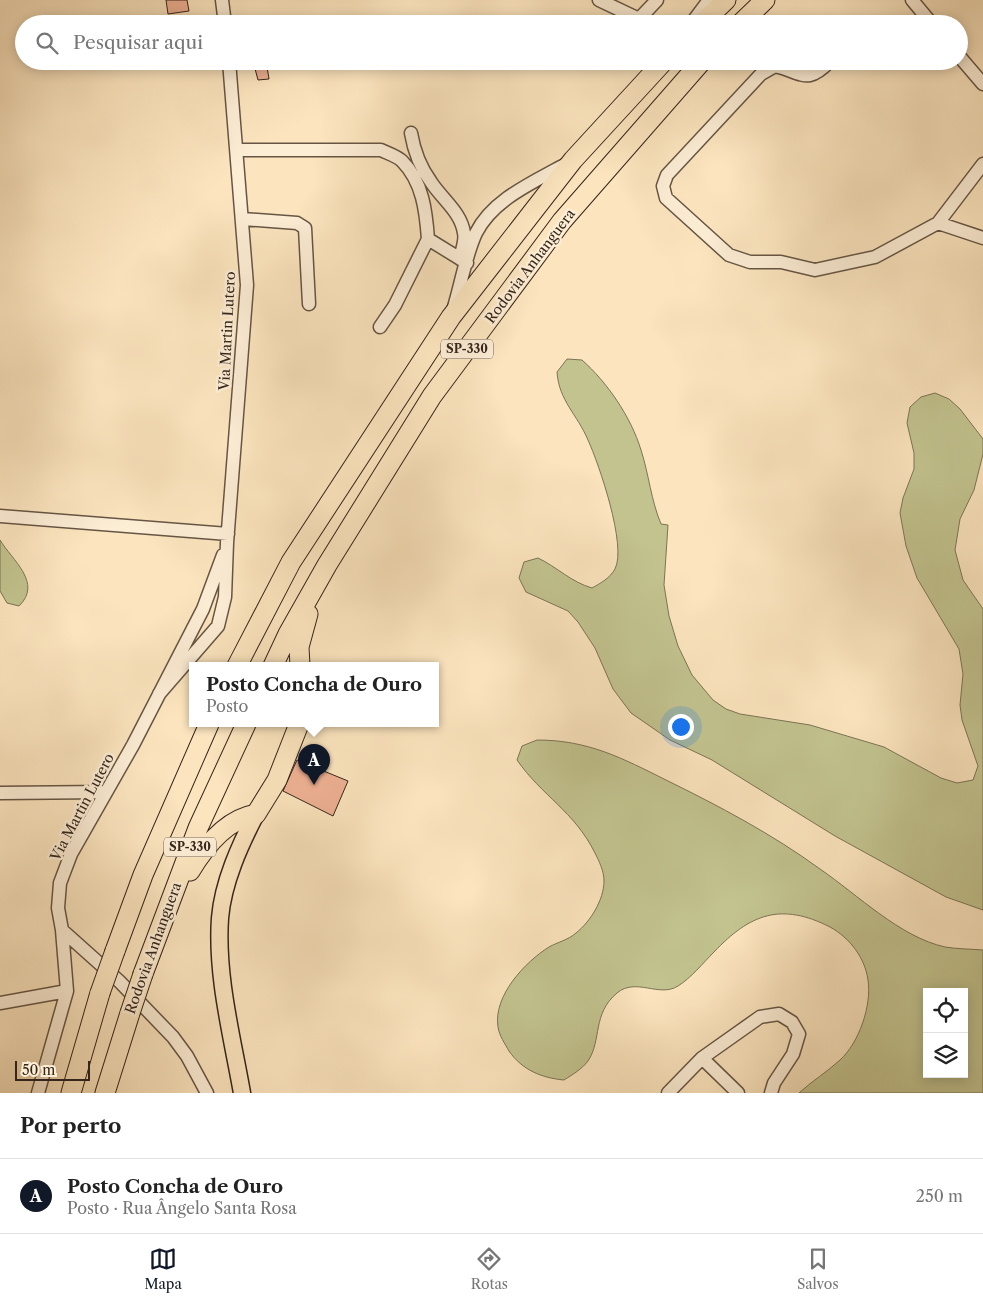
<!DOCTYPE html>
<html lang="pt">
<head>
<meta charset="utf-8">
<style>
  body { margin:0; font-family:"Libre Caslon Text",serif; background:#f6f6f6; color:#222 }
  .controls { position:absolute; right:15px; bottom:15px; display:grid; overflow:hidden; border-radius:0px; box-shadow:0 2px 12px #0003 }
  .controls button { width:45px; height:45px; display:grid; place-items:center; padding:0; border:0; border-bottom:1px solid #e0e0e0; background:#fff; color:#222; font:25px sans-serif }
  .scale { position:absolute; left:15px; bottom:12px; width:75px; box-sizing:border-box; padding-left:5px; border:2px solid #35251b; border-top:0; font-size:14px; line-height:18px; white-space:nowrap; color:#35251b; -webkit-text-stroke:4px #fcedd5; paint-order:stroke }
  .you { position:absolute; left:680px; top:726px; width:18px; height:18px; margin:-12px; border:4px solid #fff; border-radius:50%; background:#1a73e8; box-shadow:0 0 0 8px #1a73e833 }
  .badge { display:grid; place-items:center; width:32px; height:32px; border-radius:50%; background:#111827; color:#fff; font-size:16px; font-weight:700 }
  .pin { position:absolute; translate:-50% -41px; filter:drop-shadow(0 1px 2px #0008) }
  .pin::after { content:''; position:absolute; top:26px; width:18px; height:15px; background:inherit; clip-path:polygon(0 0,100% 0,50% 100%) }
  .popup { position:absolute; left:189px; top:662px; width:250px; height:65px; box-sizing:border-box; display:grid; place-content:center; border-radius:0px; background:#fff; filter:drop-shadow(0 1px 4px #0005); font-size:16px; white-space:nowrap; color:#767676 }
  .popup b { font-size:19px; color:#222 }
  .popup::after { content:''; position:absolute; left:50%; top:100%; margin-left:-10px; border:10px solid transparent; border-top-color:#fff }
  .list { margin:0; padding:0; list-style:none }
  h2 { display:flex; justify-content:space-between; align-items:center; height:65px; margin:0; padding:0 20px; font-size:21px }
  h2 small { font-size:16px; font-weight:400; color:#767676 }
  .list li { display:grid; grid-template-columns:32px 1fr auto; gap:15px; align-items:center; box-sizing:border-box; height:75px; padding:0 20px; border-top:1px solid #e0e0e0 }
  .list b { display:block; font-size:19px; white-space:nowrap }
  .list p { margin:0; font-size:16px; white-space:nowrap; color:#767676 }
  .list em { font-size:16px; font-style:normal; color:#767676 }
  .icon { flex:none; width:28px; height:28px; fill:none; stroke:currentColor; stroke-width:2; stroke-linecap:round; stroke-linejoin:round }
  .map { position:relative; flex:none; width:983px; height:1093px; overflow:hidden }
  .search { position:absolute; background:#fff; box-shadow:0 2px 12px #0003; left:15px; right:15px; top:15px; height:55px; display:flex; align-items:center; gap:12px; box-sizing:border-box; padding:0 18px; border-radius:28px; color:#767676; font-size:19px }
  .sheet { height:140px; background:#fff }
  nav { display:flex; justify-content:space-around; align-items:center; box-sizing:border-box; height:70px; border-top:1px solid #e0e0e0; background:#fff; font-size:14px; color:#767676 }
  nav a { display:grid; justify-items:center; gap:2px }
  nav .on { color:#111827 }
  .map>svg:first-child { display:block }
  .green { fill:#c2c38f; stroke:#7c7455; fill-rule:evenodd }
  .building { fill:#efb194; stroke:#35251b }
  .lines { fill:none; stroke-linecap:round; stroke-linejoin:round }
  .minor-casing { stroke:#654; stroke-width:15 }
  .major-casing { stroke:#35251b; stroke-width:19 }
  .highway-casing { stroke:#35251b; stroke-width:21 }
  .minor { stroke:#fcedd5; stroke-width:12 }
  .major { stroke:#fbe4be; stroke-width:16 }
  .highway { stroke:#fbe4be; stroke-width:19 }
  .highway-bridge-casing { stroke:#35251b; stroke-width:21; stroke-linecap:butt }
  .highway-bridge { stroke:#fbe4be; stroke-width:19 }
  .labels { text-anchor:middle; stroke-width:5; stroke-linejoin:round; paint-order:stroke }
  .shield { fill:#fcedd5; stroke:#716153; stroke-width:1 }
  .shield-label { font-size:12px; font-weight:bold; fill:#35251b }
  .street-label { font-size:14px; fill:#35251b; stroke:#fcedd5 }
</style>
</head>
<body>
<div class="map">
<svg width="983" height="1093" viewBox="0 0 983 1093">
  <rect width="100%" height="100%" fill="#fbe4be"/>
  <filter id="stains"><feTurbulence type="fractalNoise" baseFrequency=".004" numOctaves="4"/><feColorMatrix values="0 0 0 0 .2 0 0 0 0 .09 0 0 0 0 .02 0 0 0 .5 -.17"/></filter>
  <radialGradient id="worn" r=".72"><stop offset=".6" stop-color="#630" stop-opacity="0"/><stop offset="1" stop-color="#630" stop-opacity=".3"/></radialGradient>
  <!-- green -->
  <path class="green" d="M567,359L582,360C607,382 631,417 641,450C649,475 651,500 661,524L668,525L664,585L669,616L678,646L692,675L713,700L726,709L740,714L810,725L884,747L941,778L957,783L973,780L978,766L962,720L960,705L963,674L959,649L917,578L906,546L900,513L903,498L914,469V453L907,423L910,407L921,397L935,393L949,399L960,409L983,439V454L974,490L960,519L955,550L963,580L983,609V910L946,897L835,836L712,760L670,740L631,713L613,689L595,648L578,622L568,611L526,592L519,578L524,562L538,558C557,567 571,582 592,588C601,583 610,578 615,569C627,546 599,464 588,440C577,414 559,401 557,372Z
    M0,540C12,560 43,583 19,606L7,603L0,591Z
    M537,740C588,740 622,758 666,780C719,806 772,834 820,869C858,895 900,937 945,947C957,949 971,949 983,950V1093H799C812,1081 827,1072 840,1060C859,1043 872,1005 868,980C865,958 850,938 830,927C781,902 750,914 714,952C703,963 691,978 678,986C659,998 636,977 617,993C592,1014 602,1040 588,1061C582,1069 572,1075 564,1080C542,1078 522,1070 509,1051C505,1044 499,1035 498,1027C493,996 525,962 549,947C558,942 568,940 576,933C590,922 604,900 604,881C604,871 599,861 595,853C574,811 542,796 517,760L522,746ZM927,992H964V1074H927Z"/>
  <!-- building -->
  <path class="building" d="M166,0H187L189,11L168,14Z
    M253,61H266L269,79L258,80Z
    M297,760L348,781L333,816L283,791Z"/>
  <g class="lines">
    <defs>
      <path id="minor" d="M222,0L225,24
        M599,0L639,19L657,0
        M912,0L932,24
        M691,24L709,0
        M868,24L869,23
        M959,56L983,84
        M830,61C807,85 803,73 775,66L761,74L667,175L663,186L666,198L729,255L750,262H781L815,270L875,257L938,223L983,164
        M411,133C414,151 420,167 431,182C442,199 461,212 464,233C466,241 461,252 460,259
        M238,150H381C387,153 397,156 402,161C423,182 426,212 428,239
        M243,219L297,223L305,228L309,304
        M938,223L983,238
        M454,307C461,284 466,254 476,233C493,199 534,182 566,164
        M380,327L395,305L428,239L467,263
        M0,516L228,534
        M159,694L218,626L225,597L227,543L247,285L229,61
        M0,793L106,792
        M0,1003L67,991
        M702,1058L738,1093
        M38,1093L67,991L62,930
        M207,1093L187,1056L173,1037L119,981L62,930L58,908L60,883L71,854L133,745L203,609L223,555
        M668,1093L702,1058L760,1017L779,1014L792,1022L799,1034L793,1054L774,1083L771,1093"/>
      <path id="major" d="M242,1093C232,1036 216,976 220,918C223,882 240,845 256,814"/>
      <path id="highway" d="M701,24L726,0
        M740,24L765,0
        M237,666L291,562L451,317L573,160L664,61
        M273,666L288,634L327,565L432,396L562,221L702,61
        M300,666L299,647L308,614
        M190,871C205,846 226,819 256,814L277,780L299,724
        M115,951L143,875L209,724
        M143,974L198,828L246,724
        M71,1093L100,993
        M105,1093L130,1013"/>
    </defs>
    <!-- minor casing -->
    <use href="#minor" class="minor-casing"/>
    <!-- major casing -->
    <use href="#major" class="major-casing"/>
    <!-- highway casing -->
    <use href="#highway" class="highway-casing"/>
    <!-- minor -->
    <use href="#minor" class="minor"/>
    <!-- major -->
    <use href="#major" class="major"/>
    <!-- highway -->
    <use href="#highway" class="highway"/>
    <defs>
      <path id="highway-bridge" d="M100,993L115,951
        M130,1013L143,974"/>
    </defs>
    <!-- highway-bridge casing -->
    <use href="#highway-bridge" class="highway-bridge-casing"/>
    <!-- highway-bridge -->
    <use href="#highway-bridge" class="highway-bridge"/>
  </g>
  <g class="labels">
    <!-- shield labels -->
    <g class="shield">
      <rect x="441" y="339.5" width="52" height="19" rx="4"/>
      <rect x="164" y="837.5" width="52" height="19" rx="4"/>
    </g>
    <g class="shield-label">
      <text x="467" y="353">SP-330</text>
      <text x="190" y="851">SP-330</text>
    </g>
    <!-- street labels -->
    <g class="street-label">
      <text transform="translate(530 266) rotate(-53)" y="5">Rodovia Anhanguera</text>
      <text transform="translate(227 331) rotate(-87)" y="5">Via Martin Lutero</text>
      <text transform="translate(82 807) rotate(-62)" y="5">Via Martin Lutero</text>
      <text transform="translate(153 948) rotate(-70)" y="5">Rodovia Anhanguera</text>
    </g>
  </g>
  <rect width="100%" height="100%" filter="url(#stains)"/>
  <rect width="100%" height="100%" fill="url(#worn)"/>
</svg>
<div class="controls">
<button><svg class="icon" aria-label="locate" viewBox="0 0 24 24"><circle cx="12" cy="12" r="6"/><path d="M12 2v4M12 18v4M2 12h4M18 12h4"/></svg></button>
<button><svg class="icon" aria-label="layers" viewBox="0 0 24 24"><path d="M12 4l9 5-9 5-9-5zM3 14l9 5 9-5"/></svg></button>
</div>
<div class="scale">50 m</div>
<div class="you"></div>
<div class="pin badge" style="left:314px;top:785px">A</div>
<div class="popup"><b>Posto Concha de Ouro</b>Posto</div>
<div class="search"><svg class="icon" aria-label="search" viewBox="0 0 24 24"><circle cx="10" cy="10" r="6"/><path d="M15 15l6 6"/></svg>Pesquisar aqui</div>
</div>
<section class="sheet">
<h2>Por perto<small></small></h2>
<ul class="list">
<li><span class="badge">A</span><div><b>Posto Concha de Ouro</b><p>Posto · Rua Ângelo Santa Rosa</p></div><em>250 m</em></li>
</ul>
</section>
<nav>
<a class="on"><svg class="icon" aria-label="map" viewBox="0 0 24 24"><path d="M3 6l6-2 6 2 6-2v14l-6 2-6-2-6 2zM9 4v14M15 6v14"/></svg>Mapa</a>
<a><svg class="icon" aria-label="directions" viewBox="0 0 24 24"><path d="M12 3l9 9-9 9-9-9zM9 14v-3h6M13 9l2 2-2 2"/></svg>Rotas</a>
<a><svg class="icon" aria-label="saved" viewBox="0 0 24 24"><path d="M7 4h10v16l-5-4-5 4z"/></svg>Salvos</a>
</nav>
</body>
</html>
